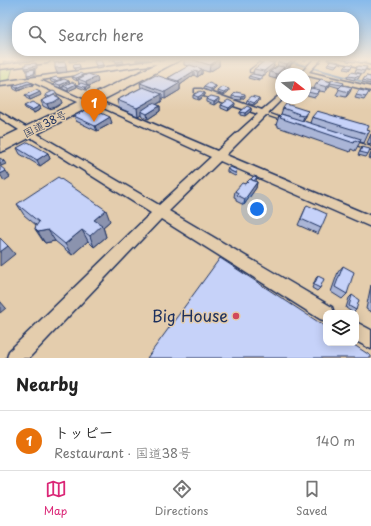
<!DOCTYPE html>
<html lang="en">
<head>
<meta charset="utf-8">
<style>
  body { margin:0; font-family:"Playpen Sans","Klee One",sans-serif; background:#f2f2f2; color:#222 }
  .controls { position:absolute; right:12px; bottom:12px; display:grid; overflow:hidden; border-radius:8px; box-shadow:0 2px 10px #0003 }
  .controls button { width:36px; height:36px; display:grid; place-items:center; padding:0; border:0; border-bottom:1px solid #e0e0e0; background:#fff; color:#222; font:20px sans-serif }
  .compass { position:absolute; left:275px; top:68px; width:36px; height:36px; border-radius:50%; background:#fff; box-shadow:0 2px 10px #0003; rotate:107deg }
  .you { position:absolute; left:257px; top:209px; width:14px; height:14px; margin:-10px; border:3px solid #fff; border-radius:50%; background:#1a73e8; box-shadow:0 0 0 6px #1a73e833 }
  .badge { display:grid; place-items:center; width:26px; height:26px; border-radius:50%; background:#db2777; color:#fff; font-size:13px; font-weight:700 }
  .pin { position:absolute; translate:-50% -33px; filter:drop-shadow(0 1px 2px #0008) }
  .pin::after { content:''; position:absolute; top:21px; width:14px; height:12px; background:inherit; clip-path:polygon(0 0,100% 0,50% 100%) }
  .list { margin:0; padding:0; list-style:none }
  h2 { display:flex; justify-content:space-between; align-items:center; height:52px; margin:0; padding:0 16px; font-size:17px }
  h2 small { font-size:13px; font-weight:400; color:#767676 }
  .list li { display:grid; grid-template-columns:26px 1fr auto; gap:12px; align-items:center; box-sizing:border-box; height:60px; padding:0 16px; border-top:1px solid #e0e0e0 }
  .list b { display:block; font-size:15px; white-space:nowrap }
  .list p { margin:0; font-size:13px; white-space:nowrap; color:#767676 }
  .list em { font-size:13px; font-style:normal; color:#767676 }
  .icon { flex:none; width:22px; height:22px; fill:none; stroke:currentColor; stroke-width:2; stroke-linecap:round; stroke-linejoin:round }
  .map { position:relative; flex:none; width:371px; height:358px; overflow:hidden }
  .search { position:absolute; background:#fff; box-shadow:0 2px 10px #0003; left:12px; right:12px; top:12px; height:44px; display:flex; align-items:center; gap:10px; box-sizing:border-box; padding:0 14px; border-radius:16px; color:#767676; font-size:15px }
  .sheet { height:112px; background:#fff }
  nav { display:flex; justify-content:space-around; align-items:center; box-sizing:border-box; height:56px; border-top:1px solid #e0e0e0; background:#fff; font-size:11px; color:#767676 }
  nav a { display:grid; justify-items:center; gap:2px }
  nav .on { color:#db2777 }
  .map>svg:first-child { display:block }
  .green { fill:#cee398; stroke:#74897b }
  .lines { fill:none; stroke-linecap:round; stroke-linejoin:round }
  .stream { stroke:#6488b6; stroke-width:2 }
  .lane-casing { stroke:#1b2f5e; stroke-width:2.5 }
  .street-casing { stroke:#1b2f5e; stroke-width:3 }
  .highway-casing { stroke:#1b2f5e; stroke-width:3 }
  .lane { fill:#e4cdad; fill-rule:evenodd }
  .street { fill:#e4cdad; fill-rule:evenodd }
  .highway { fill:#e4cdad; fill-rule:evenodd }
  .wall { fill:#aab5d6; stroke:#1b2f5e }
  .shaded-wall { fill:#8b93ae; stroke:#1b2f5e }
  .building { fill:#c6d2f9; stroke:#1b2f5e }
  .poi-dot { fill:#d1495b; stroke:#e4cdad; stroke-width:1.5 }
  .labels { text-anchor:middle; stroke-width:3; stroke-linejoin:round; paint-order:stroke }
  .far-street-label { font-size:11px; fill:#1b2f5e; stroke:#e4cdad }
  .near-poi-label { font-size:16px; fill:#1b2f5e; stroke:#e4cdad; text-anchor:end }
</style>
</head>
<body>
<div class="map">
<svg width="371" height="358" viewBox="0 0 371 358">
  <rect width="100%" height="100%" fill="#e4cdad"/>
  <filter id="ink" filterUnits="userSpaceOnUse"><feTurbulence type="fractalNoise" baseFrequency=".025" numOctaves="2"/><feDisplacementMap in="SourceGraphic" scale="8" xChannelSelector="R" yChannelSelector="G"/><feConvolveMatrix kernelMatrix="1 2 1 2 8 2 1 2 1" color-interpolation-filters="sRGB"/></filter>
  <g filter="url(#ink)">
    <!-- green -->
    <path class="green" d="M13,67L9,81L0,83V69Z"/>
    <g class="lines">
      <!-- stream -->
      <path class="stream" d="M280,59L371,84"/>
      <defs>
        <path id="lane" d="M258,59H261L259,61Z
          M259,63L300,73L301,74H295L261,65L252,72H250V70Z
          M263,112H265L287,120L285,121H284L263,114Z
          M350,141H354L371,147V150L350,143Z"/>
        <path id="street" d="M45,59L50,61L47,63L0,69V65Z
          M314,59H321L309,72L371,87V91L305,75V74H300Z
          M328,59H341L371,66V70Z
          M157,60L170,64L167,66L157,64L40,80L89,102V106H86L32,82L0,86V82Z
          M195,89H201L262,110L281,94V98H283L226,155L371,216V227L220,161L169,211L332,307L334,313H326V321L320,319L161,219L29,358H7L9,351L151,213L0,118V112L159,205L211,157L88,101L89,99H95L217,151L258,114L195,93Z
          M356,322L371,330V349L356,341Z"/>
        <path id="highway" d="M167,59H182L6,150L0,152V139Z"/>
      </defs>
      <!-- lane casing -->
      <use href="#lane" class="lane-casing"/>
      <!-- street casing -->
      <use href="#street" class="street-casing"/>
      <!-- highway casing -->
      <use href="#highway" class="highway-casing"/>
      <!-- lane -->
      <use href="#lane" class="lane"/>
      <!-- street -->
      <use href="#street" class="street"/>
      <!-- highway -->
      <use href="#highway" class="highway"/>
    </g>
    <!-- wall -->
    <path class="wall" d="M184,59H219V66L209,72L202,70V74L197,77L194,75L180,85V90L165,99L162,98V101L157,105L160,106V111L148,119L142,116L141,114L138,116L119,108L117,100L141,88L140,83L168,79V78L189,66L184,65Z
      M267,59H279L274,63L273,68L263,76L253,74L254,69L266,62Z
      M281,59H296V60L286,69L284,68L283,72L276,79L269,77L270,72L277,67L278,62Z
      M300,59H307L305,61Z
      M348,59H356L354,62L347,61Z
      M359,59H367L365,63L358,62Z
      M339,62L338,64L335,67L327,65L328,63Z
      M353,65L349,70L344,69L345,67Z
      M367,67L363,74L355,72L356,69Z
      M361,74L358,79L355,78L354,80L347,78L348,76Z
      M84,76L98,82L89,86L90,88L86,90L78,87L77,85L79,84L78,80L77,81L73,79L72,77Z
      M249,76H262V79L259,81L248,78Z
      M366,76L371,77V84L362,82Z
      M50,79H62V80L69,81L70,83L77,87L68,91L63,89V87L61,88L55,86L54,83L51,82Z
      M331,81L344,83L343,85L352,87L350,92L346,97L336,95L340,88L330,85L325,92L320,91L315,97L307,95L308,92L314,88L316,84Z
      M32,83L33,86L27,87L18,91L14,89L13,86Z
      M216,86V88L211,92L204,89V87Z
      M359,90L369,92L364,100L355,98Z
      M218,91H229L224,95L218,93Z
      M205,93V95L198,100L193,98V95Z
      M25,95H41L30,100L26,98Z
      M45,95L58,96H57L60,98L62,103L56,107L49,109L43,106L41,101L47,98L46,97Z
      M232,96L245,97L241,100L232,99Z
      M259,98V101L254,105L246,103L247,100Z
      M206,99L219,101L214,105L206,102Z
      M221,105H235L228,111L221,108Z
      M24,106L41,109L34,113L25,108Z
      M251,108V111L245,116L240,115V112Z
      M283,108L308,111L306,116L303,121L310,123L312,117L367,130L368,134L364,143L360,142L355,151L351,149L350,152L278,127V125H276L279,116L291,117L281,114Z
      M74,116L112,123L97,131L76,121Z
      M371,134V144L367,143Z
      M362,147L368,154L366,157L358,155Z
      M17,148L48,153L50,159L40,166L20,154Z
      M371,153V159L369,158Z
      M227,169L237,174L235,176L227,172Z
      M257,177L256,181L257,182L256,188L244,205L236,201V198L234,197L235,191L251,179Z
      M17,204L110,221L103,227L106,237L94,247L88,241L72,255L55,241L45,243L43,241L35,229L36,225L24,215Z
      M307,205L321,228L318,234L298,225Z
      M343,266L347,294L342,299L331,292L338,272Z
      M318,276L320,288L317,291L312,288L316,278Z
      M371,285V312L366,309Z
      M352,295L356,310L353,313L346,308L349,298Z"/>
    <!-- shaded-wall -->
    <path class="shaded-wall" d="M12,59L13,60L12,63L4,64L3,62Z
      M23,59H34V61L19,62L18,60Z
      M73,59H83V61L69,62V60Z
      M93,59H100V60L94,61Z
      M109,59H116V60L109,61Z
      M136,59H149V60L136,61Z
      M219,59V66L209,72L210,65Z
      M274,59H279L272,65L273,60Z
      M296,59V60L291,64L292,60Z
      M292,60L291,65L286,69L287,64Z
      M123,61L124,63L116,64V62Z
      M65,62L67,72L57,73L55,68Z
      M36,63L37,65V68L26,70L25,68Z
      M274,63L273,68L263,76L264,71Z
      M103,65V68L96,69V66Z
      M80,67V70L75,71L74,68Z
      M284,67L283,72L276,79L277,74Z
      M35,69V76L28,77L27,75Z
      M202,69V74L197,77L198,72Z
      M194,71V75L180,85V90L165,99V92L178,84V81Z
      M84,75V77L78,79V80L77,81L76,78Z
      M97,77L98,82L89,86L90,88L86,90L85,87L87,86L86,82Z
      M62,79V81L56,84L55,81Z
      M69,81L70,84L63,86V87L61,88L60,85Z
      M331,82L329,87L325,92L327,87Z
      M32,83L33,86L27,87L18,91L17,88L26,84Z
      M76,84L77,87L68,91V88Z
      M216,86V88L211,92V89Z
      M352,87L350,92L346,97L348,92Z
      M229,89V91L224,95V93Z
      M40,92L41,95L30,100L29,97Z
      M205,93V95L198,100V97Z
      M162,94V101L144,112L141,111V114L138,116L137,108Z
      M245,94V97L241,100L242,97Z
      M60,98L62,103L56,107L49,109L47,104Z
      M219,98V101L214,105V102Z
      M259,98V101L254,105V103Z
      M235,103V105L228,111L229,108Z
      M40,106L41,109L34,113L32,110Z
      M160,106V111L148,119L147,114Z
      M251,108V111L245,116V113Z
      M308,111L306,116L302,122L304,116Z
      M110,117L112,123L97,131L95,126Z
      M48,153L50,159L40,166L37,160Z
      M4,161L6,164L1,166L0,164V163Z
      M6,171L10,177L4,181L0,174Z
      M257,182L256,188L244,205L245,199Z
      M106,210L110,221L103,227L106,237L94,247L90,236L94,220Z
      M48,230L55,241L45,243L38,232Z
      M82,230L88,241L72,255L65,244Z
      M8,246L15,254L0,266V252Z
      M0,301L6,308L0,313Z"/>
    <!-- building -->
    <path class="building" d="M4,59H12L11,61L3,62Z
      M64,59V61L54,63L53,60Z
      M115,59H123V61L116,62Z
      M190,59H219L210,65Z
      M281,59H289L292,60L287,64L278,62Z
      M101,60L103,65L96,66L94,61Z
      M331,60L339,62L336,65L328,63Z
      M265,61L274,63L264,71L254,69Z
      M65,62L66,67L55,68V63Z
      M36,63V66L25,68V64Z
      M79,64L80,67L74,68L73,65Z
      M348,64L353,65L350,68L345,67Z
      M190,65L202,69L198,72L194,71L178,81L168,78Z
      M278,66L284,67L277,74L270,72Z
      M358,66L367,67L364,71L356,69Z
      M35,69L34,74L27,75V70Z
      M351,72L361,74L359,77L356,76L355,77L348,76Z
      M80,73L84,75L76,78L72,77Z
      M88,74L97,77L86,82L78,79Z
      M252,74L262,76L260,79L249,76Z
      M156,75L180,83L165,92L140,83Z
      M366,76L371,77V82L363,80Z
      M56,77L62,79L55,81L50,79Z
      M64,79L69,81L60,85L54,83Z
      M321,79L331,82L327,87L316,84Z
      M332,80L344,83L342,85L330,83Z
      M28,81L32,83L26,84L17,88L13,86Z
      M72,82L76,84L68,88L63,86Z
      M81,83L89,86L85,87L77,85Z
      M209,83L216,86L211,89L204,87Z
      M342,85L352,87L348,92L338,89Z
      M143,87L162,94L137,108L117,100Z
      M223,87L229,89L224,93L218,91Z
      M311,88L320,90L316,94L308,92Z
      M36,90L40,92L29,97L25,95Z
      M359,90L369,92L366,97L356,95Z
      M53,91L57,93L50,97L45,95Z
      M200,91L205,93L198,97L193,95Z
      M236,92L245,94L242,97L232,96Z
      M54,95L60,98L54,102L47,104L41,101Z
      M211,96L219,98L214,102L206,99Z
      M252,96L259,98L254,103L247,100Z
      M228,100L235,103L229,108L221,105Z
      M32,102L40,106L32,110L24,106Z
      M153,103L160,106L147,114L141,111Z
      M286,104L308,111L304,116L298,115L299,114L283,108Z
      M247,106L251,108L245,113L240,112Z
      M90,108L110,117L95,126L74,116Z
      M317,111L369,126L367,130L370,131L368,134L312,117Z
      M281,114L361,139L360,142L355,140L354,143L280,118L281,117L279,116Z
      M28,142L48,153L37,160L17,148Z
      M362,147L370,149L368,154L360,152Z
      M0,158L4,161L0,163Z
      M0,166L6,171L0,174Z
      M230,167L237,170L235,173L227,169Z
      M254,176L257,177L254,181L251,179Z
      M58,177L106,210L94,220L102,225L90,236L82,230L65,244L48,230L38,232L35,229L36,226L39,222L17,204Z
      M250,179L257,182L245,199L237,195L238,193L235,191L242,183L245,184Z
      M307,205L327,214L321,228L301,219Z
      M0,238L8,246L0,252Z
      M220,258L326,327V343H351L371,356V358H147Z
      M343,266L354,272L347,294L335,287Z
      M318,276L324,279L320,288L314,285Z
      M352,295L359,300L356,310L349,306Z"/>
  </g>
  <!-- sky -->
  <linearGradient id="sky" x2="0" y2="1"><stop stop-color="#87baeb"/><stop offset="0.54" stop-color="#f3e8da"/><stop offset="1" stop-color="#f3e8da" stop-opacity="0"/></linearGradient>
  <rect width="371" height="110" fill="url(#sky)"/>
  <!-- markers -->
  <circle class="poi-dot" cx="236" cy="316" r="4"/>
  <g class="labels">
    <!-- far-street labels -->
    <g class="far-street-label">
      <text transform="translate(45 124) rotate(-26)" y="4">国道38号</text>
    </g>
    <!-- near-poi labels -->
    <g class="near-poi-label">
      <text x="228" y="322">Big House</text>
    </g>
  </g>
</svg>
<div class="controls">
<button><svg class="icon" aria-label="layers" viewBox="0 0 24 24"><path d="M12 4l9 5-9 5-9-5zM3 14l9 5 9-5"/></svg></button>
</div>
<svg class="compass" viewBox="-18 -18 36 36"><path d="M0-13l5 13h-10z" fill="#e53935"/><path d="M0 13l5-13h-10z" fill="#767676"/></svg>
<div class="you"></div>
<div class="pin badge" style="left:94px;top:122px;background:#e8710a">1</div>
<div class="search"><svg class="icon" aria-label="search" viewBox="0 0 24 24"><circle cx="10" cy="10" r="6"/><path d="M15 15l6 6"/></svg>Search here</div>
</div>
<section class="sheet">
<h2>Nearby<small></small></h2>
<ul class="list">
<li><span class="badge" style="background:#e8710a">1</span><div><b>トッピー</b><p>Restaurant · 国道38号</p></div><em>140 m</em></li>
</ul>
</section>
<nav>
<a class="on"><svg class="icon" aria-label="map" viewBox="0 0 24 24"><path d="M3 6l6-2 6 2 6-2v14l-6 2-6-2-6 2zM9 4v14M15 6v14"/></svg>Map</a>
<a><svg class="icon" aria-label="directions" viewBox="0 0 24 24"><path d="M12 3l9 9-9 9-9-9zM9 14v-3h6M13 9l2 2-2 2"/></svg>Directions</a>
<a><svg class="icon" aria-label="saved" viewBox="0 0 24 24"><path d="M7 4h10v16l-5-4-5 4z"/></svg>Saved</a>
</nav>
</body>
</html>
